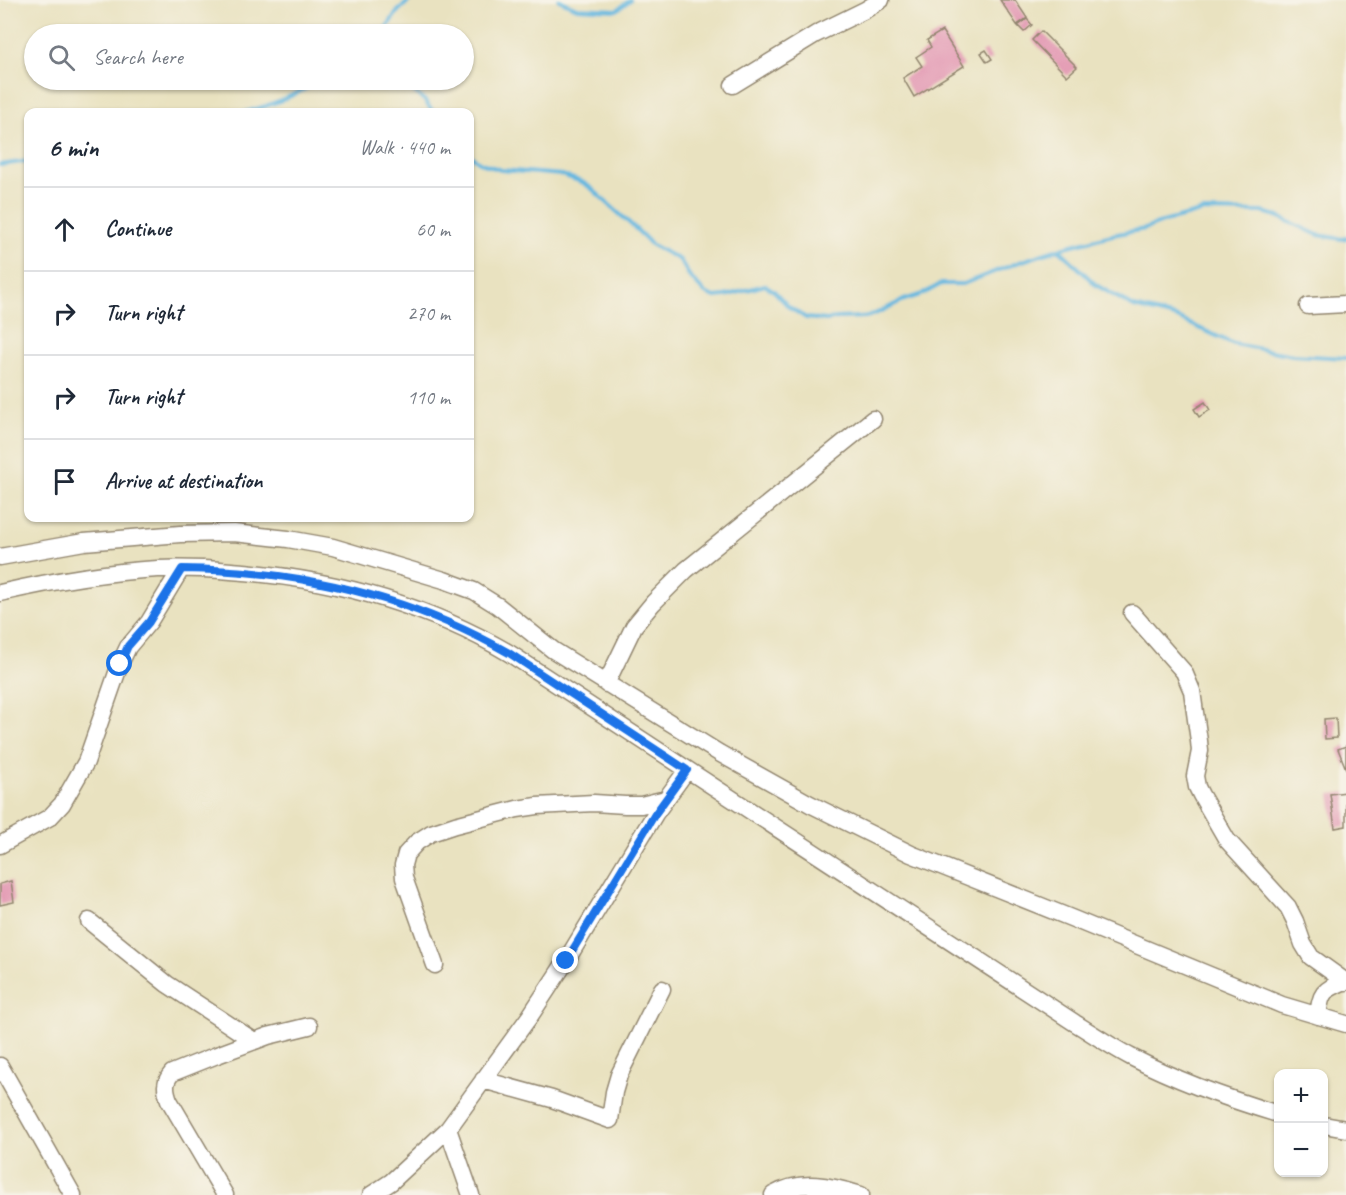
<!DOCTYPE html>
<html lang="en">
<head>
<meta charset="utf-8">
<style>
  body { margin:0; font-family:Caveat,sans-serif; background:#f6f6f7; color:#1f2937 }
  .controls { position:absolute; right:18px; bottom:18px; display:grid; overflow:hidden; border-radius:12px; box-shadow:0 2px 4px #0004 }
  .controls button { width:54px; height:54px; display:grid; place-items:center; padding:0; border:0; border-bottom:2px solid #e0e1e3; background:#fff; color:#1f2937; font:30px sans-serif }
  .stop { position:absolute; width:18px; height:18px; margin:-14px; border:4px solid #1a73e8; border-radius:50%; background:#fff }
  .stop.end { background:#1a73e8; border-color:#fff; box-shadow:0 2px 6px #0008 }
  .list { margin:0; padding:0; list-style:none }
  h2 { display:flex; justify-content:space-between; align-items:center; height:78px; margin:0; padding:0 24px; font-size:26px }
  h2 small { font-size:20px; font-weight:400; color:#747a83 }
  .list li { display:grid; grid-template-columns:39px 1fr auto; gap:18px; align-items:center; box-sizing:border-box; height:84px; padding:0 24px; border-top:2px solid #e0e1e3 }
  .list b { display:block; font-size:22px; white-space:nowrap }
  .list em { font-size:20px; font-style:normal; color:#747a83 }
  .icon { flex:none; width:33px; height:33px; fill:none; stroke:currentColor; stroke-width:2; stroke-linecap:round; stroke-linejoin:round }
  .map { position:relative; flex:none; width:1346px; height:1195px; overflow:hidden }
  .search { position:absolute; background:#fff; box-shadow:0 2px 4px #0004; left:24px; top:24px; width:450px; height:66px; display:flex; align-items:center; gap:15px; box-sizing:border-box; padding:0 21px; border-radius:33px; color:#747a83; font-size:22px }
  .panel { position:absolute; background:#fff; box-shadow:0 2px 4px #0004; left:24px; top:108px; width:450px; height:414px; border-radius:12px }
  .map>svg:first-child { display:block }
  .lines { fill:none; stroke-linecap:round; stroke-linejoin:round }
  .stream { stroke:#64b7e0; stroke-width:4 }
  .building { fill:#e294b0 }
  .minor-casing { stroke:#92866f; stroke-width:19 }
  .minor { stroke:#fff; stroke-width:16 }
  .route { stroke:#1a73e8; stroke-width:8 }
</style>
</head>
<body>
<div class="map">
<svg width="1346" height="1195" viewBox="0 0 1346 1195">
  <rect width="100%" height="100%" fill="#f7f3e8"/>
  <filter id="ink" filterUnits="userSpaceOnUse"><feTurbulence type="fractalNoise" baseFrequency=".0167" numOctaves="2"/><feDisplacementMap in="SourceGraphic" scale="12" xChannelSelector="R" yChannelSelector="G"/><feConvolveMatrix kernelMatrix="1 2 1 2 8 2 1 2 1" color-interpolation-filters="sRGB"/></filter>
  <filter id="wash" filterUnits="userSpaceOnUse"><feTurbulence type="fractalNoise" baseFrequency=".008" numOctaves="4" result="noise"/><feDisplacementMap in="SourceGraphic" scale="24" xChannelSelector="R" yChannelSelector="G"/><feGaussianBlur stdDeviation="1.35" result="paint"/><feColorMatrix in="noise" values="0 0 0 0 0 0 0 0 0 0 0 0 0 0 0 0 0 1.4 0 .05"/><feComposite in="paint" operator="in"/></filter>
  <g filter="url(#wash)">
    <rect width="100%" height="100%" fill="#e9e2c0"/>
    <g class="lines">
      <!-- stream -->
      <path class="stream" d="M559,0L577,8L617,10L630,0
        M380,34L386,28L398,11L410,0
        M401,80L425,101L433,112
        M246,112C273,105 298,94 321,80
        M470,155L481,163L501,170L562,175L582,182L591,188L637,230L652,245L680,260L690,277L705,293L715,297L725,296L765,285L774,291L789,307L806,318L827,320L837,318L865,317L875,314L904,300L923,294L941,284H963L1022,261L1065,247L1112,235L1145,229L1163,222L1204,211L1262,212L1274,215L1318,235L1343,239L1346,238
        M0,165L28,161
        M1059,249L1096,285L1134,307L1175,317L1234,344L1293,355L1346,358"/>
    </g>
    <g id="blocks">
      <!-- building -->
      <path class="building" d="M1000,0H1015L1027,18L1017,25Z
        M1027,19L1032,25L1024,32L1018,26Z
        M942,31L964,66L914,97L903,78L922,66L916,57L931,47L927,40Z
        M1041,31L1077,67L1067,76L1032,40Z
        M986,50L992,59L987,62L981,53Z
        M1205,402L1210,410L1199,417L1194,409Z
        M1336,718L1337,738L1325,739L1324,719Z
        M1346,746V769L1338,749Z
        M1346,792V826L1335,828L1330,794Z
        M11,881L14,902L0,905V884Z"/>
    </g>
  </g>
  <g filter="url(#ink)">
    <use href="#blocks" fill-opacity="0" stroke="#92866f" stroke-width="1.5"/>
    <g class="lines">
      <defs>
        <path id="minor" d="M733,85L816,34L865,10L881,0
          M1308,306L1346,304
          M0,557L84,542L180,534L234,533L288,539L333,547L444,580L474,591L498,606L553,650L719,753L810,804L911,854L1071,918L1282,1005L1346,1024
          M0,593C52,581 105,572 158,569C182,568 207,569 231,571C329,578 425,604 509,653L1075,1023C1093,1034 1112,1047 1131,1057C1178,1081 1228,1099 1278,1114
          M1132,613L1184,672L1192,691L1199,741L1200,751L1195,776L1197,787L1201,795L1227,840L1288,907L1295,921L1303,944L1311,957L1346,982
          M606,684L634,626L653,603L686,570L873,419
          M0,845L50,817L62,804L86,762L120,664L128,647L149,622L181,569
          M89,921L167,984L254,1041
          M435,965L404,878L403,865L406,854L417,842L431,833L455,825L517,809L537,806L594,803L625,805H641L666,799
          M1318,1016C1321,991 1323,991 1345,981
          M0,1066L73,1195
          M483,1080L552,1099L610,1120L614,1092L619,1075L662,989
          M1324,1125L1346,1129
          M448,1129L471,1195
          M225,1195L169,1100C165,1089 164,1082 172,1073L217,1055L268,1036L309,1026
          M371,1195L391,1182L448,1129L530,1016L566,961L655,814L687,770
          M773,1195C802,1178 831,1186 861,1195"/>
      </defs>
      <!-- minor casing -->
      <use href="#minor" class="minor-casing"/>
      <!-- minor -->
      <use href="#minor" class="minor"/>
    </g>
  </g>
  <g class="lines" filter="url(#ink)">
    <!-- route -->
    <path class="route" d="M120,664L128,646L149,622L182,569C297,570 409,596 509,653L687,770L655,814L566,961"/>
  </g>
</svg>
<div class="controls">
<button>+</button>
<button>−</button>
</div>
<div class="stop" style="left:120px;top:664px"></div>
<div class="stop end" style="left:566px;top:961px"></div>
<div class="search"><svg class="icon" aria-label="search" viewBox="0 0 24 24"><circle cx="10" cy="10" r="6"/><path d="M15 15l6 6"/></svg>Search here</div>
<section class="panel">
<h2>6 min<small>Walk · 440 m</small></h2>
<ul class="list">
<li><svg class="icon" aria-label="ahead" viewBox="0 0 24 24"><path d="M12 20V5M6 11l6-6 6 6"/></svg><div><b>Continue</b></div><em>60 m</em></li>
<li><svg class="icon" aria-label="right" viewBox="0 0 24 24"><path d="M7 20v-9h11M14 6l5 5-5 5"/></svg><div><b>Turn right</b></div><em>270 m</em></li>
<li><svg class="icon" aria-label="right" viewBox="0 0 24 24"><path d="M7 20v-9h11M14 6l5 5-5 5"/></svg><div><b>Turn right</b></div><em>110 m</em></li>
<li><svg class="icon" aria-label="arrive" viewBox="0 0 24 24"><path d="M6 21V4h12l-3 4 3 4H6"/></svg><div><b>Arrive at destination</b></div></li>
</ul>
</section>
</div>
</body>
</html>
